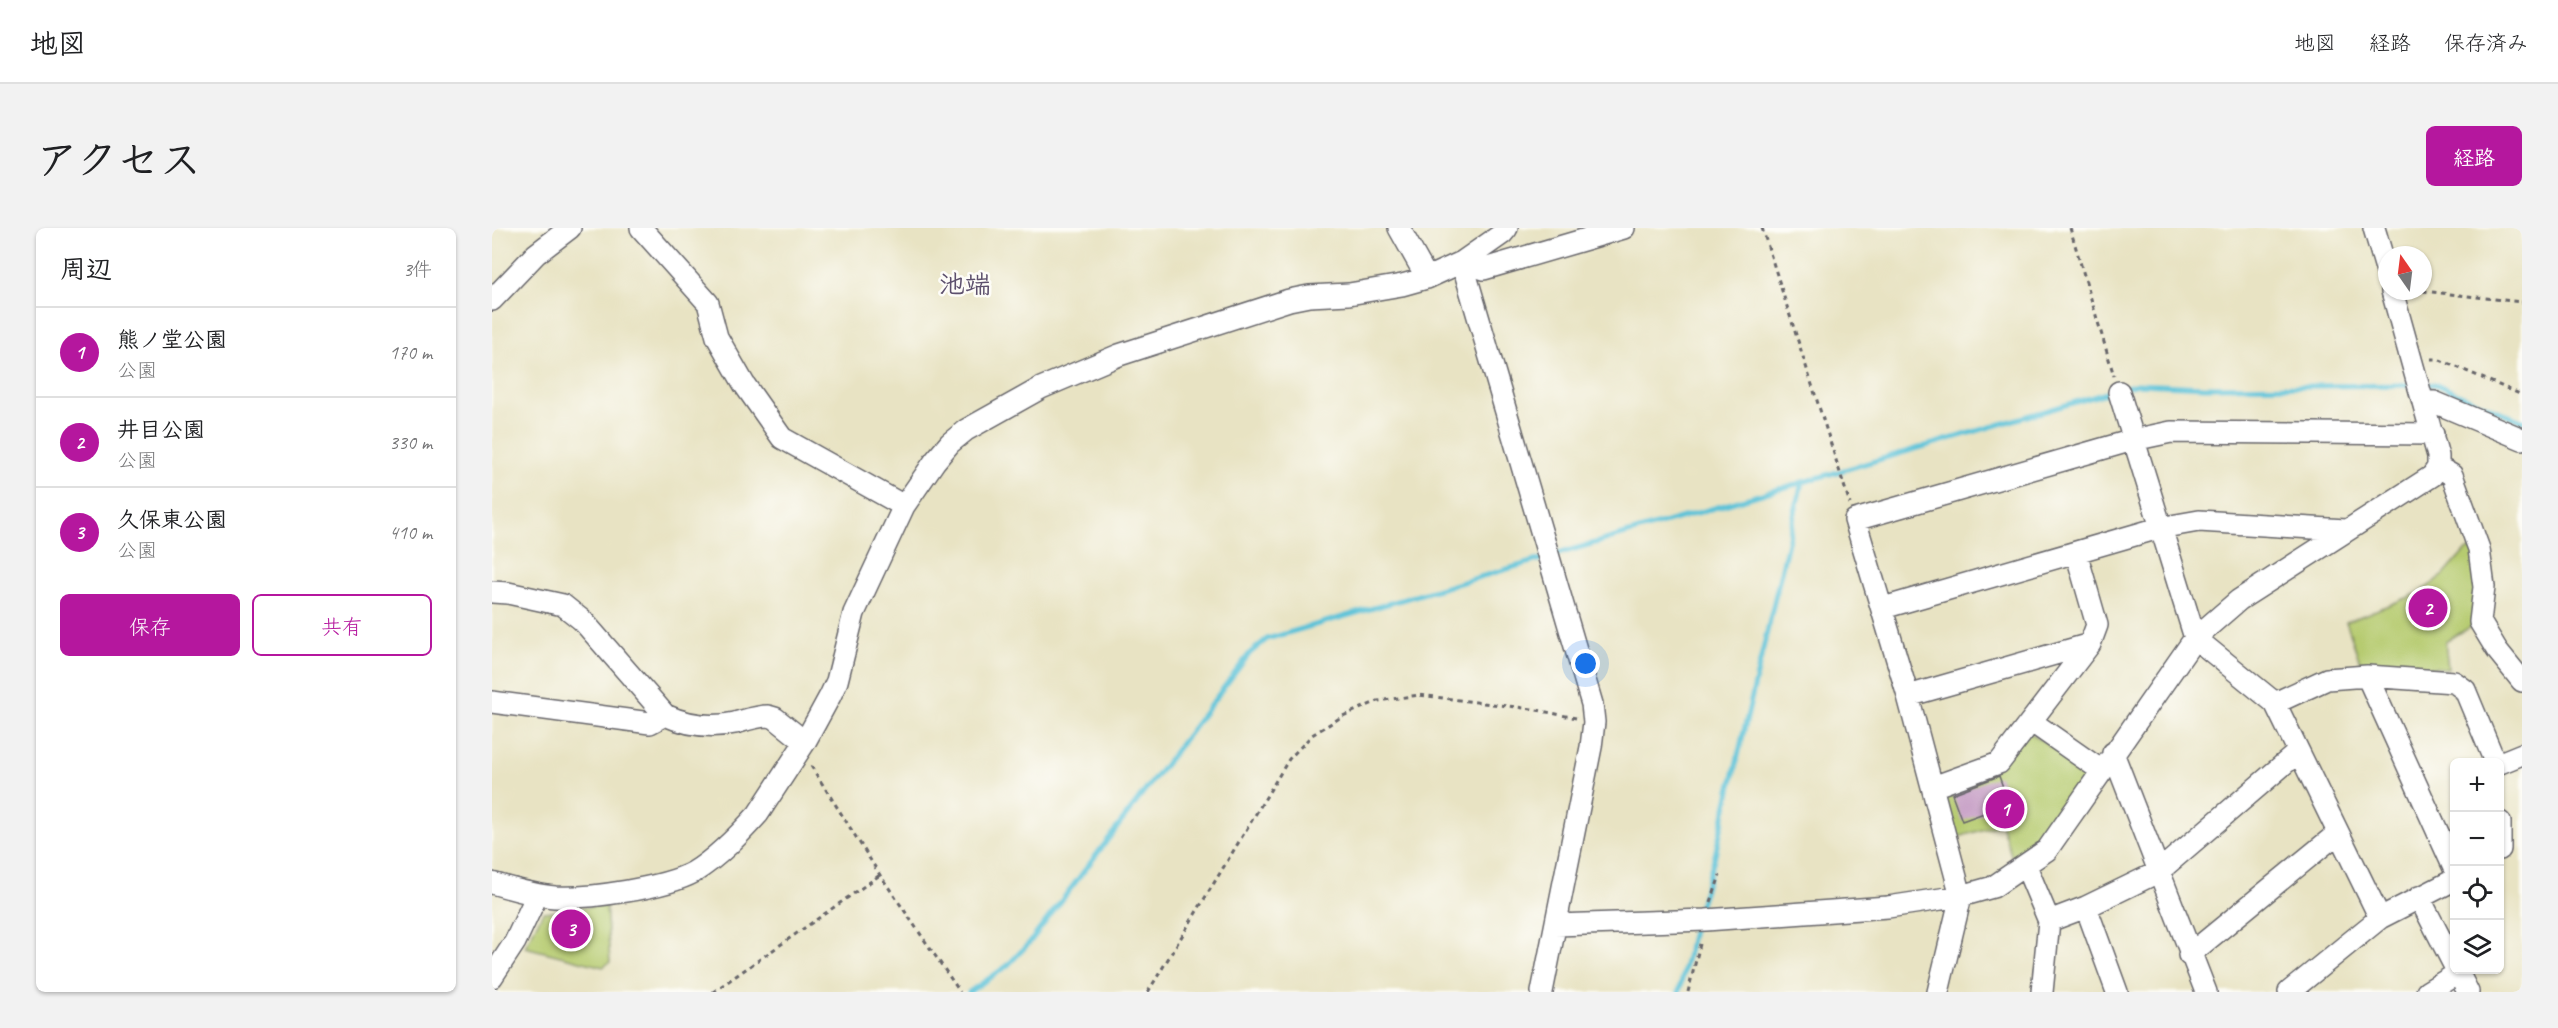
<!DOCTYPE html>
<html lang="ja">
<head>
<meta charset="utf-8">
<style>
  body { margin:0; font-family:Caveat,"Klee One",sans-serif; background:#f2f2f2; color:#202124 }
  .controls { position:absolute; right:18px; bottom:18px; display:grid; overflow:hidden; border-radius:9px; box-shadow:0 2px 4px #0004 }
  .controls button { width:54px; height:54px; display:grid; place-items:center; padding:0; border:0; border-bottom:2px solid #e0e0e0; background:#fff; color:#202124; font:30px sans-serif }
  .compass { position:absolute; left:1886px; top:18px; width:54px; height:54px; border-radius:50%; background:#fff; box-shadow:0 2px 4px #0004; rotate:346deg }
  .you { position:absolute; left:1094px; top:436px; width:21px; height:21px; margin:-15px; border:4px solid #fff; border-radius:50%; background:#1a73e8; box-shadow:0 0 0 9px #1a73e833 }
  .badge { display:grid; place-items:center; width:39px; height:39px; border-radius:50%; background:#b5179e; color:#fff; font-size:20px; font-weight:700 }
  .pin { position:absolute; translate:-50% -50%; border:3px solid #fff; box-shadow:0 2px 6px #0006 }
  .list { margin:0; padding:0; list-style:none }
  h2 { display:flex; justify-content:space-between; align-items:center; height:78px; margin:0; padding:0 24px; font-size:26px }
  h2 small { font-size:20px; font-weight:400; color:#757577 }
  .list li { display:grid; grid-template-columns:39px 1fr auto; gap:18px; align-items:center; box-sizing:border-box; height:90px; padding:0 24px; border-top:2px solid #e0e0e0 }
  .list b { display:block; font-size:22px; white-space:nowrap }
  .list p { margin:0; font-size:20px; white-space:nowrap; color:#757577 }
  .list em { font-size:20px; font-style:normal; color:#757577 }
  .actions { display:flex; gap:12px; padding:18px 24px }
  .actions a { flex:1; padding:14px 0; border:2px solid #b5179e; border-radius:9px; text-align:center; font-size:21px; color:#b5179e }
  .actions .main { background:#b5179e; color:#fff }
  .icon { flex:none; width:33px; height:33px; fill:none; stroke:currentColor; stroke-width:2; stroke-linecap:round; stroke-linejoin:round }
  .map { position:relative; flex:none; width:2030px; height:764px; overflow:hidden; border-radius:9px }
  header { display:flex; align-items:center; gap:36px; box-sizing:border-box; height:84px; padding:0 30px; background:#fff; border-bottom:2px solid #e0e0e0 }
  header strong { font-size:28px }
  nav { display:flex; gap:33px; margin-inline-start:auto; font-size:21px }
  .intro { display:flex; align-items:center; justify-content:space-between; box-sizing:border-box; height:144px; padding:0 36px }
  h1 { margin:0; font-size:42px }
  .button { padding:15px 27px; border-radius:9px; background:#b5179e; color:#fff; font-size:21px; font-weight:700 }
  main { display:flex; gap:36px; padding:0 36px }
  aside { flex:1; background:#fff; border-radius:9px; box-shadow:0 2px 4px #0004 }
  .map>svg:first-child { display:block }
  .green { fill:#b6cb6f; stroke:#6c7655; stroke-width:1.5 }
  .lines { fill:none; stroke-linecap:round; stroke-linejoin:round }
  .stream { stroke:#5bc2d8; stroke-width:5 }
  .building { fill:#caa5c9 }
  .minor-casing { stroke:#67666b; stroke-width:24 }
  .path { stroke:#67666b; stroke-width:3; stroke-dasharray:4.5 4.5; stroke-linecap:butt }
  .minor { stroke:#fff; stroke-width:21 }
  .labels { text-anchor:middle; stroke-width:5; stroke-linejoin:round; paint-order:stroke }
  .neighbourhood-label { font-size:26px; font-weight:bold; fill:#5d506d; stroke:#fdfcf7 }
</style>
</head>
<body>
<header>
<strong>地図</strong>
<nav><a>地図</a><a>経路</a><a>保存済み</a></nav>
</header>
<div class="intro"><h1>アクセス</h1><a class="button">経路</a></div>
<main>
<aside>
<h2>周辺<small>3件</small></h2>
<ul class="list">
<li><span class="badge">1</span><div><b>熊ノ堂公園</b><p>公園</p></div><em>170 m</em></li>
<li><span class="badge">2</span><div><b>井目公園</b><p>公園</p></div><em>330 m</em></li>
<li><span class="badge">3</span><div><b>久保東公園</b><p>公園</p></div><em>410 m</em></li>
</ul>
<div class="actions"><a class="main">保存</a><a>共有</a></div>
</aside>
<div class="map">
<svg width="2030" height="764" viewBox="0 0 2030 764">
  <rect width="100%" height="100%" fill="#fdfcf7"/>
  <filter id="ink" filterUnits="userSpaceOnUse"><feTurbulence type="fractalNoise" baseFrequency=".0167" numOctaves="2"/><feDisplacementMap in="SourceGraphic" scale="12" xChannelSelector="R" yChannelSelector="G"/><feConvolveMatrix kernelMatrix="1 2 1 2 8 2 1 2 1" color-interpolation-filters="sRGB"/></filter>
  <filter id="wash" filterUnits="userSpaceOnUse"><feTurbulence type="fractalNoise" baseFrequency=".008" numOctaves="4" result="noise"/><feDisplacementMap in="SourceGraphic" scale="24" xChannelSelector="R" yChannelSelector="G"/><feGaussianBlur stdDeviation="1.35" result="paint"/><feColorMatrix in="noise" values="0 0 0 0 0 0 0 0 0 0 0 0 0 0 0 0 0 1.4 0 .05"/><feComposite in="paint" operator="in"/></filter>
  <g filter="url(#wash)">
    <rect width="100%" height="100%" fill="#e8e3c3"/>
    <!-- green -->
    <path class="green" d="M1984,320L1988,367L1979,399L1953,413L1956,440L1869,437L1854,394L1927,365L1952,347L1973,323Z
      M1537,504L1600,545L1545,620L1521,633L1509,596L1460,611L1450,561Z
      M114,677L118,734L111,739L33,719L51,684Z"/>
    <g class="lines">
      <!-- stream -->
      <path class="stream" d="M1932,157L1943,156L2030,193
        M1062,327L1645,156L1713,159L1922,157
        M1205,687L1222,631L1310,254
        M477,764L515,738L538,714L758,425L775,411L1053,330
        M1187,764L1202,698"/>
    </g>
    <g id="blocks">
      <!-- building -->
      <path class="building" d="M1507,548L1517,576L1470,593L1460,566Z"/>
    </g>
  </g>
  <g filter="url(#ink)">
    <use href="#blocks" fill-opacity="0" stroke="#67666b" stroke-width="1.5"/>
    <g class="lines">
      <defs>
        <path id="minor" d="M149,0L216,75L225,109L252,156L290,210L412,278
          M907,0L935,50
          M1882,0L1895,44
          M970,34L1100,476L1102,494L1099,519L1050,764
          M970,34L992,41L1132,0
          M0,72L44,26L78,0
          M1627,164L1703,410L1783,475L1888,690L1797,764
          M1931,173L1942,174L2030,211
          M1946,239L1960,247L1987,321L1992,359L1988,394L2005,422L2030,453
          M0,364L16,365L71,377L91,393L173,487C195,497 219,500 243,495C254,492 265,488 276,488L283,490L313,514
          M1391,380L1667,300L1707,293L1854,302
          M1875,448L1962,640
          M1416,468L1598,416L1605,397L1584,324
          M0,474L158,495L173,487
          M1783,475L1835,451L1875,448L1962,454L1973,462L2003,534
          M1540,494L1610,543
          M1621,525L1714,764
          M2008,535L2030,526
          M1441,559L1507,535L1598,416
          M2008,594V621
          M1534,638L1557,693
          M0,655C21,661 41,667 63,669C96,671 173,660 202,644C226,629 247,607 266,586L313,514L338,468L345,453L362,385L412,278L443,233L458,215L474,202L549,160L627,127L797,72L817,68L857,66L910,57L935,50L970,34L1010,6L1015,0
          M1927,669L1962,737
          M1888,690L1962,652
          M1064,697L1214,692L1396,679L1469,668L1501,659L1555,622L1703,410L1747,372L1940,248L1946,239V228L1900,63
          M1697,727L1846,605
          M1965,742L1976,764
          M0,749L23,714L45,667
          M1446,764L1469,668L1416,468L1363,292L1641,212L1679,204L1941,206
          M1550,764L1557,693L1594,679
          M1625,764L1594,679L1666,644L1806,524
          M1935,764L1966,745"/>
      </defs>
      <!-- minor casing -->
      <use href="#minor" class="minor-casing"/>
      <!-- path -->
      <path class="path" d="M1270,0L1358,276
        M1578,0L1622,148
        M1931,63L2030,74
        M1939,131H1946L2030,167
        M319,538L388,647L468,764
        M1219,674L1228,647
        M221,764L388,647
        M656,764L797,531L820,507L851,488L886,473L927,467L1040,481L1084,490
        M1196,764L1209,712"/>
      <!-- minor -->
      <use href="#minor" class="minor"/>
    </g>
  </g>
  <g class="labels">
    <!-- neighbourhood labels -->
    <g class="neighbourhood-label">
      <text x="473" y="65">池端</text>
    </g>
  </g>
</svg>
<div class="controls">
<button>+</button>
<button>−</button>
<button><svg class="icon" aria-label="locate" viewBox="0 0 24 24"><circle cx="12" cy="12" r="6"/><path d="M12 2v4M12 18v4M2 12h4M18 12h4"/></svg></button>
<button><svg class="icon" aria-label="layers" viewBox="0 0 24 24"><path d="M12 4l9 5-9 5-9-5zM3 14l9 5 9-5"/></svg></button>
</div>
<svg class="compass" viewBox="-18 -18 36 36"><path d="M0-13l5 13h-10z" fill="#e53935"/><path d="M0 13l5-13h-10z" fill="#757577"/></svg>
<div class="you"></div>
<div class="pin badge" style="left:1513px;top:581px">1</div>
<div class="pin badge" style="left:1936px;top:380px">2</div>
<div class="pin badge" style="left:79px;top:701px">3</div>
</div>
</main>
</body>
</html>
